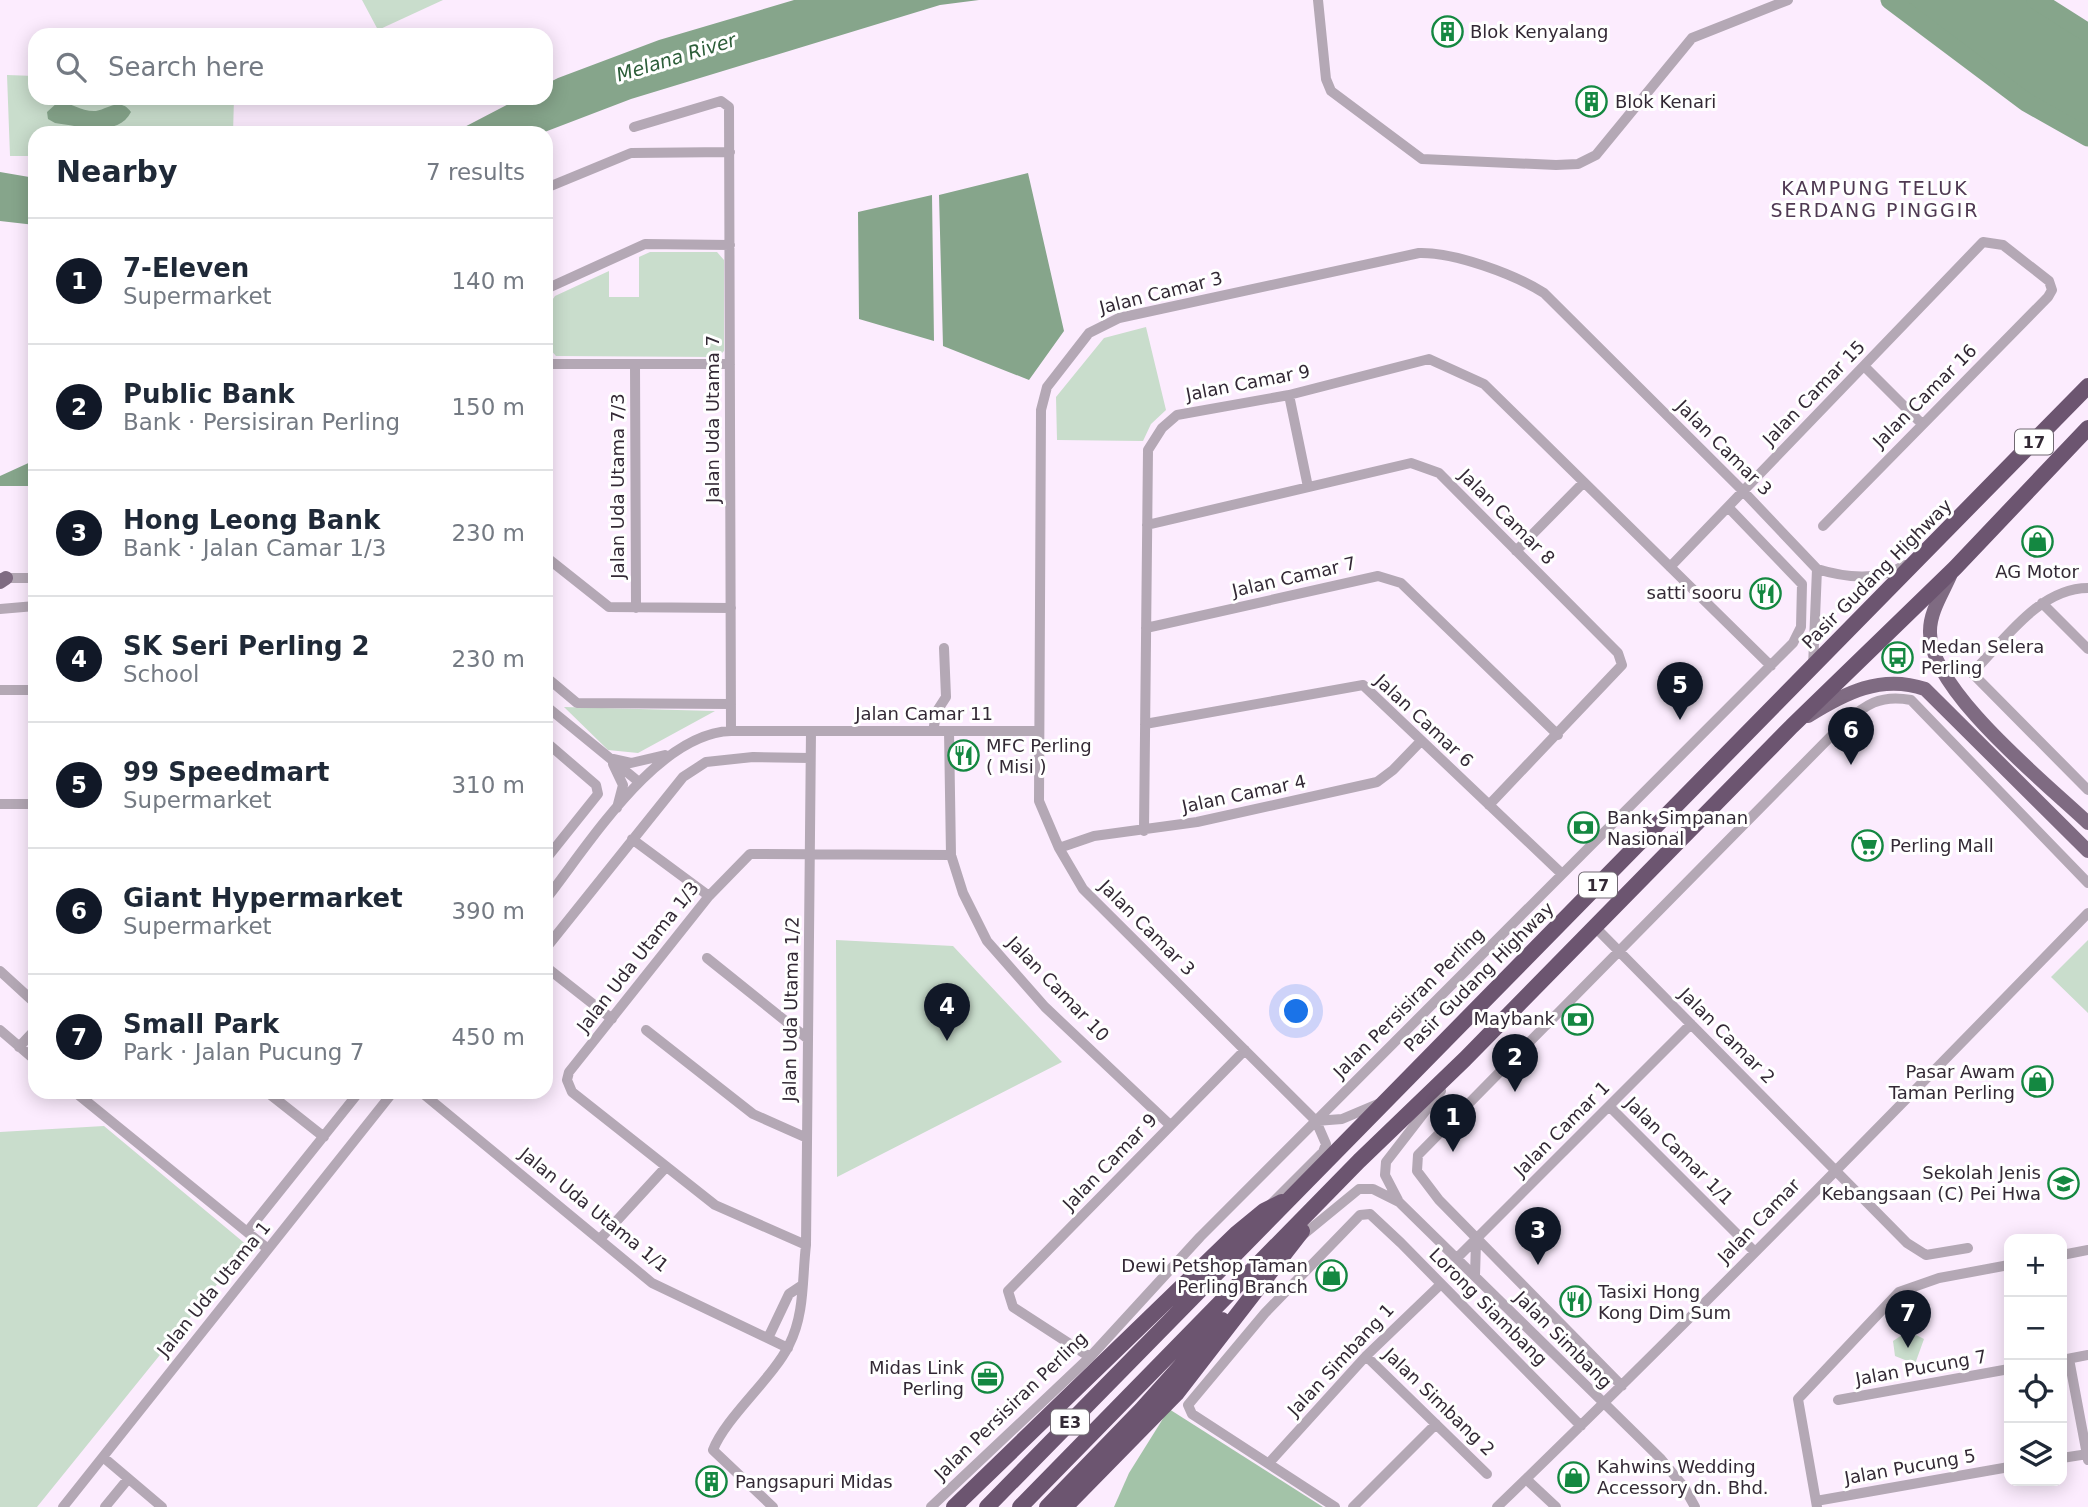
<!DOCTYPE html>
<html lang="en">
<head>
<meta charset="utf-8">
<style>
  body { margin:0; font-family:"DejaVu Sans",sans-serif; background:#f2f2f3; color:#1f2937 }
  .controls { position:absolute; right:21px; bottom:21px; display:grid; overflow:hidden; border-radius:14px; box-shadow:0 4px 18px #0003 }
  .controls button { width:63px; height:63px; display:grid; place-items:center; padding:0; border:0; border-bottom:2px solid #e0e1e3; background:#fff; color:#1f2937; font:35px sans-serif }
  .you { position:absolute; left:1297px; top:1012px; width:24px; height:24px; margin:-18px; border:5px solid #fff; border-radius:50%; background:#1a73e8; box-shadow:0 0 0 10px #1a73e833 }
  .badge { display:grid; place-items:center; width:46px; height:46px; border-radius:50%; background:#111827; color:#fff; font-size:23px; font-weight:700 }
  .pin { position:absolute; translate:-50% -58px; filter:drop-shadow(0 2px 4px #0008) }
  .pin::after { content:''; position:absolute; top:37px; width:24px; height:21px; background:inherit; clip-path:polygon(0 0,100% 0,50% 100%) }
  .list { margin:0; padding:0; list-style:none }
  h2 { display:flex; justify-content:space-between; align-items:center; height:91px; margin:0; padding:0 28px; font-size:30px }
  h2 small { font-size:23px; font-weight:400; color:#747a83 }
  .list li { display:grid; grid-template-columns:46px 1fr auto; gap:21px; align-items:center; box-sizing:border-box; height:126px; padding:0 28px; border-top:2px solid #e0e1e3 }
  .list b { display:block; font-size:26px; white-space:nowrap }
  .list p { margin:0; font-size:23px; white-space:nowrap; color:#747a83 }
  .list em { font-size:23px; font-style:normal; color:#747a83 }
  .icon { flex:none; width:38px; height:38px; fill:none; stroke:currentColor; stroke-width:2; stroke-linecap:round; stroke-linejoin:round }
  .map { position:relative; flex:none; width:2088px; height:1507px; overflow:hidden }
  .search { position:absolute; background:#fff; box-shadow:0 4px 18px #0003; left:28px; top:28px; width:525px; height:77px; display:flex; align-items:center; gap:18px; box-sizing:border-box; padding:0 24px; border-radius:21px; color:#747a83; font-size:26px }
  .panel { position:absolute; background:#fff; box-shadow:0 4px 18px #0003; left:28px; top:126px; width:525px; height:973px; border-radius:21px }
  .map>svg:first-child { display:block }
  .green { fill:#c9ddcc }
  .forest { fill:#a3c3a8 }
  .water { fill:#86a58b }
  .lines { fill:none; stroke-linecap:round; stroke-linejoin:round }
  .river { stroke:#86a58b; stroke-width:19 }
  .minor { stroke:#b4a8b5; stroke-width:10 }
  .major { stroke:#7f6b82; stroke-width:14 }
  .highway { stroke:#6c5570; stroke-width:16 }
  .labels { text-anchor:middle; stroke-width:6; stroke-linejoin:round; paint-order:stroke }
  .shield { fill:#fff; stroke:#706972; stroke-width:2 }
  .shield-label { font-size:16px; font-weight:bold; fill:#332935 }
  .poi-label { font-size:18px; fill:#332935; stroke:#fff; text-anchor:start }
  .street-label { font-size:18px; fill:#332935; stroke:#fff }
  .water-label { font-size:19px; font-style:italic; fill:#2b5d38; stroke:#fff }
  .neighbourhood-label { font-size:19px; letter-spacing:2px; fill:#503a53; stroke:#fff }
</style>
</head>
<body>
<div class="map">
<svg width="2088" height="1507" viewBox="0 0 2088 1507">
  <rect width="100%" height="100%" fill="#fcecfe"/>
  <!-- green -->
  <path class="green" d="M362,0H443L378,30Z
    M7,75L35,76V98H234L233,133H35V156H10Z
    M650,252H717L724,260V351L718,357L556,356L549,348L548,306L555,296L609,271V297H639V257Z
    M1146,327L1166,410L1151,424L1143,441L1057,440L1056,397L1104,338Z
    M564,707L715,711L638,753L608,750Z
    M836,940L953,946L1062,1062L837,1177Z
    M2088,940V1013L2051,977Z
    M104,1126L248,1246L37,1507H0V1132Z
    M1908,1331L1924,1339L1915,1364L1895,1356L1893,1341Z"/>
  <!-- forest -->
  <path class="forest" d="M1169,1409L1323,1507H1114L1129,1473Z"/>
  <!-- water -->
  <path class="water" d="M794,0H979L940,5L631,99L542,133H453L520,98H546V84L558,78L659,40Z
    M1890,0H2036L2088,33V137L2026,102Z
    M58,102C70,102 82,112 96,111C108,109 120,97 131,112C118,138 79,126 55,123L48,119L47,112Z
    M0,172L35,178V225L0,221Z
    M1028,173L1064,331L1029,380L943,346L939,195Z
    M932,195L934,341L859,319L858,212Z
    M35,460V486H0V476Z"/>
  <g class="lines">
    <!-- river -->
    <path class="river" d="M1890,0L2026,102L2088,137
      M2036,0L2088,33"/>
    <!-- minor -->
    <path class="minor" d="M1318,0L1326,79L1331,91L1422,159L1556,165L1578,164L1596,155L1692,38L1788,0
      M634,127L721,101L729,107L731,731
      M546,188L631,153L730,152
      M546,289L645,244L730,245
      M546,364H730
      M635,364L636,608
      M1864,366L1922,424
      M1289,395L1308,487
      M1147,525L1411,463L1439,473L1618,653L1622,665L1489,805
      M1516,551L1583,483
      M546,557L609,607L731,608
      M1670,567L1983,242L2003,245L2049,281L2052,290L2048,297L1823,526
      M0,578H35
      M2088,588C2039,588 2004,641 1972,673L2088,790
      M2042,603L2088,649
      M0,609L35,606
      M1146,628L1378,576L1401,583L1558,735
      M1813,667L1817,569
      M546,677L577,703L731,704
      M0,690H35
      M546,706L639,782
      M1145,724L1363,685L1562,874
      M933,731L937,711L946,697L944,648
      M949,731L951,855L963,893L987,941L1045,1007L1170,1125
      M546,742L596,785L598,794L546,859
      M613,759L631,763L665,755
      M613,764L623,785L617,808
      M0,804H35
      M1144,831L1148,450L1162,428L1177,415L1289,395L1429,359L1484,384L1771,666
      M632,839L709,896
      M1059,848L1094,836L1197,822L1377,782L1393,770L1421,741
      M546,899C588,846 657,733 731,731H1038
      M1596,928L1907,1243L1926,1255L1968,1248
      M546,948L683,777L706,762L753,757L810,758
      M707,958L808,1039
      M546,967L612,1019
      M0,971L35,1003
      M0,1030L35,1060
      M646,1030L753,1114L807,1138
      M19,1047L35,1030
      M75,1092L268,1249
      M267,1092L324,1137
      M421,1092L652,1283L788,1348
      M1609,1106L1754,1251
      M1316,1121L1342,1119L1380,1103
      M1398,1200L1385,1175L1386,1162L1441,1091
      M1271,1204L1323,1152L1326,1144L1316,1121L1083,889L1059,848L1039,801L1041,410L1047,387L1089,333L1119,318L1419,253C1454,252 1514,274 1544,293L1743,491L1817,569C1846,578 1880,581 1905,565
      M247,1232L359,1092
      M600,1239L666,1167
      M1298,1239L1359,1189H1373L1399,1202L1660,1458L1684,1487L1695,1507
      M806,1245L715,1205L572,1092L567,1080L569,1072L709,896L750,854L951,855
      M2062,1255L2088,1250
      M1457,1258L1691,1024
      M1475,1276L1476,1241
      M769,1336L789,1294L801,1286
      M1366,1356L1487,1474
      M1090,1357L1013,1307L1008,1291L1245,1050
      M2069,1359L2088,1460
      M2062,1360L2088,1355
      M1622,1386L1439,1200L1417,1171L1418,1155L1843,724C1865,705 1880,694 1911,700L2088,883
      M1838,1400L2009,1369
      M103,1457L162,1507
      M2062,1458L2088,1454
      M1269,1463L1366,1356L1440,1285
      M1526,1479L1556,1507
      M1816,1501L2009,1467
      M63,1507L393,1092
      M105,1507L128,1479
      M773,1507L713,1450C725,1418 773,1378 789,1345C805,1314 802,1278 806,1245L811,731
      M931,1507L1090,1357L1200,1237L1793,643L1801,627L1802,584L1728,507
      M1335,1507L1192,1414L1188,1405L1265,1313L1360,1215L1370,1214L1401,1243L1581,1426
      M1353,1507L1436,1424
      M1497,1507C1698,1313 1893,1113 2088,913
      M1817,1507L1798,1399L1899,1292L1939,1278L2009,1265"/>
    <!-- major -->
    <path class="major" d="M1950,576C1942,594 1930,612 1930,631C1928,689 2047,784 2088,823
      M0,582L6,578
      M1808,716C1845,693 1881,674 1925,689L2088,851"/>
    <!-- highway -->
    <path class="highway" d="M954,1507L1236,1234L1264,1211L1282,1202
      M987,1507L2088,386
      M1020,1507L1359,1161L1465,1059L1792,726L1955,568L2088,428
      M1047,1507L1141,1410L1222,1320
      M1065,1507L1176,1394L1302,1231"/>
  </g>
  <!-- icons -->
  <defs>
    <symbol id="building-ring" viewBox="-11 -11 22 22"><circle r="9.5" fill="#fff" stroke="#148841" stroke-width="1.5"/><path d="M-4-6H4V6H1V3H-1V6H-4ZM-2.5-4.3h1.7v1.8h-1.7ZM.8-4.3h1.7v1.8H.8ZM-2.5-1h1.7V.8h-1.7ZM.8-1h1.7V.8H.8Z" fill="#148841"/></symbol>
    <symbol id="shop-ring" viewBox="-11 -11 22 22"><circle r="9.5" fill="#fff" stroke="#148841" stroke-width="1.5"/><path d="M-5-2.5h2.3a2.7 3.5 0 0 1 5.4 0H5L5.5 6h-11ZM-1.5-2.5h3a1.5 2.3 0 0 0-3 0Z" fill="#148841"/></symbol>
    <symbol id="restaurant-ring" viewBox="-11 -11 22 22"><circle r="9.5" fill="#fff" stroke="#148841" stroke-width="1.5"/><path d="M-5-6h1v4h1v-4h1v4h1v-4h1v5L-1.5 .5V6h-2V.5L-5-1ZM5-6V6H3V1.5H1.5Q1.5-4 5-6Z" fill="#148841"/></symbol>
    <symbol id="bus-ring" viewBox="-11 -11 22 22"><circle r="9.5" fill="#fff" stroke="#148841" stroke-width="1.5"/><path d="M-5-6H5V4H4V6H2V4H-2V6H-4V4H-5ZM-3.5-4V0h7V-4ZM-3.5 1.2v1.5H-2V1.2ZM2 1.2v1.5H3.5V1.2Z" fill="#148841"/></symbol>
    <symbol id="bank-ring" viewBox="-11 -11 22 22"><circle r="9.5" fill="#fff" stroke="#148841" stroke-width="1.5"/><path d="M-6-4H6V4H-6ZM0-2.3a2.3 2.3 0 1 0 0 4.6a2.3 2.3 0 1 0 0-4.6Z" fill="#148841"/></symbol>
    <symbol id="supermarket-ring" viewBox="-11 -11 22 22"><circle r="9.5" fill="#fff" stroke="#148841" stroke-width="1.5"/><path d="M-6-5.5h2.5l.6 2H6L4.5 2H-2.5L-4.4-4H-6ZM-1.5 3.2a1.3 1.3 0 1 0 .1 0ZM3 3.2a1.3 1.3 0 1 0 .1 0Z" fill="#148841"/></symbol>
    <symbol id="school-ring" viewBox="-11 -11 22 22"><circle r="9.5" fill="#fff" stroke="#148841" stroke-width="1.5"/><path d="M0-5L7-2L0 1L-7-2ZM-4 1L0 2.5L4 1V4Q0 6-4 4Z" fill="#148841"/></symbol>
    <symbol id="office-ring" viewBox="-11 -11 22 22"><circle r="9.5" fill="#fff" stroke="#148841" stroke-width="1.5"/><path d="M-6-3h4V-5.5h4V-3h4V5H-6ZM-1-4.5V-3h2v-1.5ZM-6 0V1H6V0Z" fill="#148841"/></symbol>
  </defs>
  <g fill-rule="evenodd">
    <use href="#building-ring" x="1430" y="14" width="35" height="35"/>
    <use href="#building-ring" x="1574" y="84" width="35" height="35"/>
    <use href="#shop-ring" x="2020" y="524" width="35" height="35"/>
    <use href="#restaurant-ring" x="1748" y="576" width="35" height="35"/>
    <use href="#bus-ring" x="1880" y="640" width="35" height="35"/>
    <use href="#restaurant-ring" x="946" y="738" width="35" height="35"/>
    <use href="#bank-ring" x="1566" y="810" width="35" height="35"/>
    <use href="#supermarket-ring" x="1850" y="828" width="35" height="35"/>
    <use href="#bank-ring" x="1560" y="1002" width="35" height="35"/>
    <use href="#shop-ring" x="2020" y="1064" width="35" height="35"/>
    <use href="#school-ring" x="2046" y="1166" width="35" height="35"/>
    <use href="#shop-ring" x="1314" y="1258" width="35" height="35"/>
    <use href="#restaurant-ring" x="1558" y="1284" width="35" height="35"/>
    <use href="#office-ring" x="970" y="1360" width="35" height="35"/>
    <use href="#shop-ring" x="1556" y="1460" width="35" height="35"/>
    <use href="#building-ring" x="694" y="1464" width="35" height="35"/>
  </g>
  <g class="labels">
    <!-- shield labels -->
    <g class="shield">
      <rect x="2015" y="429.5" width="38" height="25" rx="5"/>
      <rect x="1579" y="872.5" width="38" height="25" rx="5"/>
      <rect x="1051" y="1409.5" width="38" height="25" rx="5"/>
    </g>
    <g class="shield-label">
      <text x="2034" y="448">17</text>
      <text x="1598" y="891">17</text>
      <text x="1070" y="1428">E3</text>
    </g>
    <!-- poi labels -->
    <g class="poi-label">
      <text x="1470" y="38">Blok Kenyalang</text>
      <text x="1615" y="108">Blok Kenari</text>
      <text x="2037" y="578" text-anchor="middle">AG Motor</text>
      <text x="1742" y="599" text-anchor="end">satti sooru</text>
      <text x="1921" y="653">Medan Selera<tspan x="1921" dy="21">Perling</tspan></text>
      <text x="986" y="752">MFC Perling<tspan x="986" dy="21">( Misi )</tspan></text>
      <text x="1607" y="824">Bank Simpanan<tspan x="1607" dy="21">Nasional</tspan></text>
      <text x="1890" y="852">Perling Mall</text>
      <text x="1555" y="1025" text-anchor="end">Maybank</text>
      <text x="2015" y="1078" text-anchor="end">Pasar Awam<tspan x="2015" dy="21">Taman Perling</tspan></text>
      <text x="2041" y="1179" text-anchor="end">Sekolah Jenis<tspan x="2041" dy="21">Kebangsaan (C) Pei Hwa</tspan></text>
      <text x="1308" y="1272" text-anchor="end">Dewi Petshop Taman<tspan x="1308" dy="21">Perling Branch</tspan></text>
      <text x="1598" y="1298">Tasixi Hong<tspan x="1598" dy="21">Kong Dim Sum</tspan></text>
      <text x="964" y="1374" text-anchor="end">Midas Link<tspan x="964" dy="21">Perling</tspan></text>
      <text x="1597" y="1473">Kahwins Wedding<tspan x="1597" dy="21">Accessory dn. Bhd.</tspan></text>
      <text x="735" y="1488">Pangsapuri Midas</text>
    </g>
    <!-- street labels -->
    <g class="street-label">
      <text transform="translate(1161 293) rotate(-14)" y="6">Jalan Camar 3</text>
      <text transform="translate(1248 383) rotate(-11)" y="6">Jalan Camar 9</text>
      <text transform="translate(1814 393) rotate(-46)" y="6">Jalan Camar 15</text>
      <text transform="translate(1925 396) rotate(-45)" y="6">Jalan Camar 16</text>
      <text transform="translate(713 419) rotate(-90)" y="6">Jalan Uda Utama 7</text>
      <text transform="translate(1724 448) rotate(45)" y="6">Jalan Camar 3</text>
      <text transform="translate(618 486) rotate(-90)" y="6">Jalan Uda Utama 7/3</text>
      <text transform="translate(1507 517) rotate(45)" y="6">Jalan Camar 8</text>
      <text transform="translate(1877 574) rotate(-45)" y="6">Pasir Gudang Highway</text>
      <text transform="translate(1294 577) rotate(-13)" y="6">Jalan Camar 7</text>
      <text x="924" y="720">Jalan Camar 11</text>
      <text transform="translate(1424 721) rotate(43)" y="6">Jalan Camar 6</text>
      <text transform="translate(1244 794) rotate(-12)" y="6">Jalan Camar 4</text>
      <text transform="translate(1147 928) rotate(45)" y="6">Jalan Camar 3</text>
      <text transform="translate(638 957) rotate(-52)" y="6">Jalan Uda Utama 1/3</text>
      <text transform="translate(1479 977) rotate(-45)" y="6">Pasir Gudang Highway</text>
      <text transform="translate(1058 989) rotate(46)" y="6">Jalan Camar 10</text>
      <text transform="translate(1409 1003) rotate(-45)" y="6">Jalan Persisiran Perling</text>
      <text transform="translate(791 1009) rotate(-89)" y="6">Jalan Uda Utama 1/2</text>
      <text transform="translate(1727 1036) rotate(45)" y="6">Jalan Camar 2</text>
      <text transform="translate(1562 1129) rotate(-45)" y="6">Jalan Camar 1</text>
      <text transform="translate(1679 1151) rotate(45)" y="6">Jalan Camar 1/1</text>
      <text transform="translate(1110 1162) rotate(-46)" y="6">Jalan Camar 9</text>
      <text transform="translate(594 1210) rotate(39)" y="6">Jalan Uda Utama 1/1</text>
      <text transform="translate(1759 1221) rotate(-46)" y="6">Jalan Camar</text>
      <text transform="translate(214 1289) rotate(-51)" y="6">Jalan Uda Utama 1</text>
      <text transform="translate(1488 1307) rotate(45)" y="6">Lorong Siambang</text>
      <text transform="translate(1563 1340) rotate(45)" y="6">Jalan Simbang</text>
      <text transform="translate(1341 1360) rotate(-47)" y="6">Jalan Simbang 1</text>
      <text transform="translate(1921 1368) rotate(-10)" y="6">Jalan Pucung 7</text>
      <text transform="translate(1439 1402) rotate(44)" y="6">Jalan Simbang 2</text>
      <text transform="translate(1011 1406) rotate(-44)" y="6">Jalan Persisiran Perling</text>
      <text transform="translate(1910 1467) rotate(-10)" y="6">Jalan Pucung 5</text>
    </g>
    <!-- water labels -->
    <g class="water-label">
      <text transform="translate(676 57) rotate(-17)" y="7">Melana River</text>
    </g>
    <!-- neighbourhood labels -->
    <g class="neighbourhood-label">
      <text x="1875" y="195">KAMPUNG TELUK<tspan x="1875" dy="22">SERDANG PINGGIR</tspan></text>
    </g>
  </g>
</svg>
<div class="controls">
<button>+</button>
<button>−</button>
<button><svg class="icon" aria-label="locate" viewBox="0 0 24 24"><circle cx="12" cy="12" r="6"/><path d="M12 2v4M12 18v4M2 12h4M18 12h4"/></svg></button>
<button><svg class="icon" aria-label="layers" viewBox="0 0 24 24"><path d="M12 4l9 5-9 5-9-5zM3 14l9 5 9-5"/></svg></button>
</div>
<div class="you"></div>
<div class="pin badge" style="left:1453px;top:1152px">1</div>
<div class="pin badge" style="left:1515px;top:1092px">2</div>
<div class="pin badge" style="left:1538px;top:1265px">3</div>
<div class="pin badge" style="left:947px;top:1041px">4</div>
<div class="pin badge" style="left:1680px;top:720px">5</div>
<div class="pin badge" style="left:1851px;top:765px">6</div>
<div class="pin badge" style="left:1908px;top:1348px">7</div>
<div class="search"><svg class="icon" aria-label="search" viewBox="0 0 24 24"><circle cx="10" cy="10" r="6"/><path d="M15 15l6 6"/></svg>Search here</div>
<section class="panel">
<h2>Nearby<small>7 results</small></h2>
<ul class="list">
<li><span class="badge">1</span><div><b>7-Eleven</b><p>Supermarket</p></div><em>140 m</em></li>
<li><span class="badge">2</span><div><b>Public Bank</b><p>Bank · Persisiran Perling</p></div><em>150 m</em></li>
<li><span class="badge">3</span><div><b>Hong Leong Bank</b><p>Bank · Jalan Camar 1/3</p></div><em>230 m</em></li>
<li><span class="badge">4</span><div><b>SK Seri Perling 2</b><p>School</p></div><em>230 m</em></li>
<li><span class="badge">5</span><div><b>99 Speedmart</b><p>Supermarket</p></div><em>310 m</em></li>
<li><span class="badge">6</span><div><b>Giant Hypermarket</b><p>Supermarket</p></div><em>390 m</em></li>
<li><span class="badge">7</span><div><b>Small Park</b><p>Park · Jalan Pucung 7</p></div><em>450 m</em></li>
</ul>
</section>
</div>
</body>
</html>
